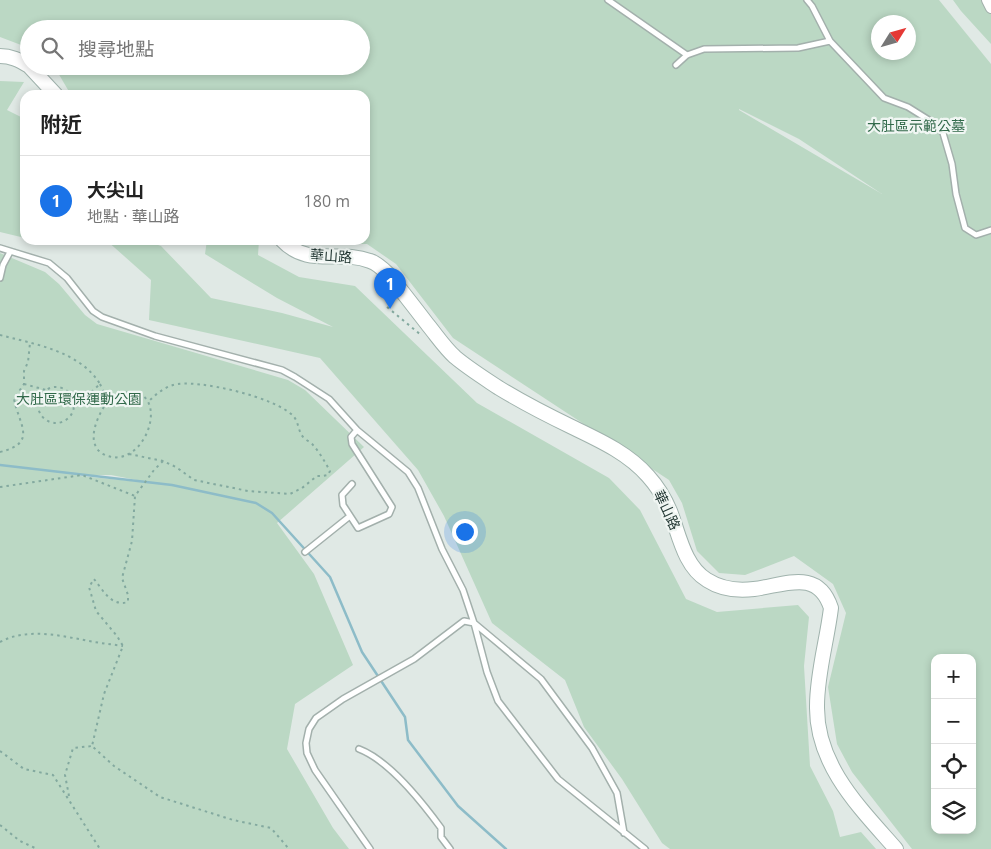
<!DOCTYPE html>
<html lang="zh-TW">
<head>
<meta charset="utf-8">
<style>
  body { margin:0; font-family:"Open Sans","Noto Sans TC",sans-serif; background:#f6f6f6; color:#222 }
  .controls { position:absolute; right:15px; bottom:15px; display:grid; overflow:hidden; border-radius:10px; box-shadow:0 2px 8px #0003 }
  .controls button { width:45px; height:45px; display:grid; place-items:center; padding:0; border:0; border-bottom:1px solid #e0e0e0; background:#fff; color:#222; font:25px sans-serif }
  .compass { position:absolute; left:871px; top:15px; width:45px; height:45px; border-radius:50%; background:#fff; box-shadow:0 2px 8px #0003; rotate:53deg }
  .you { position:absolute; left:464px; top:531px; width:18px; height:18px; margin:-12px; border:4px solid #fff; border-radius:50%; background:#1a73e8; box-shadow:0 0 0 8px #1a73e833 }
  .badge { display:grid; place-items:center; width:32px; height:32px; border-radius:50%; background:#1a73e8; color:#fff; font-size:16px; font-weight:700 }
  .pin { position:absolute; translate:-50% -41px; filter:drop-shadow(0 1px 2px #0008) }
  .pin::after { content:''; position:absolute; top:26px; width:18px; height:15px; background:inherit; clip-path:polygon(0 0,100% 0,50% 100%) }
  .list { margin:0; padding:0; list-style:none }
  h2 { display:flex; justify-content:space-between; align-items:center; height:65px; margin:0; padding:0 20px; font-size:21px }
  h2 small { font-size:16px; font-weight:400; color:#767676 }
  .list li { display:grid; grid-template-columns:32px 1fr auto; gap:15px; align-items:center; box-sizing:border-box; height:90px; padding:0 20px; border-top:1px solid #e0e0e0 }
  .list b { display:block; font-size:19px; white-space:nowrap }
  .list p { margin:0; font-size:16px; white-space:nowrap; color:#767676 }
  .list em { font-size:16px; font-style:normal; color:#767676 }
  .icon { flex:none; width:28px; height:28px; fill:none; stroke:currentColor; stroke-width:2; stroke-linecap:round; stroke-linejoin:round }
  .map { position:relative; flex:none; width:991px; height:849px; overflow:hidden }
  .search { position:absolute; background:#fff; box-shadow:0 2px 8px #0003; left:20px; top:20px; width:350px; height:55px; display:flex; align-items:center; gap:12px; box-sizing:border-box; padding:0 18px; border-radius:28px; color:#767676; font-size:19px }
  .panel { position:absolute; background:#fff; box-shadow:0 2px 8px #0003; left:20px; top:90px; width:350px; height:155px; border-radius:15px }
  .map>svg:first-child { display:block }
  .green { fill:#bbd8c4; fill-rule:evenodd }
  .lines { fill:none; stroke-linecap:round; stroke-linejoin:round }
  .stream { stroke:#8dbcc8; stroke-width:2.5 }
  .lane-casing { stroke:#a3b0ac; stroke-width:8 }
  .street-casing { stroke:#a3b0ac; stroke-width:12 }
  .secondary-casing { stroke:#a0b3ad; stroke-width:16 }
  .path { stroke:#83a99f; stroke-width:2; stroke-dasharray:2.5 4; stroke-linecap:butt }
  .lane { stroke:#fff; stroke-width:5 }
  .street { stroke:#fff; stroke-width:10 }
  .secondary { stroke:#fff; stroke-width:14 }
  .labels { text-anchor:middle; stroke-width:4.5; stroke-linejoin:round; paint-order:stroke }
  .park-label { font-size:14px; fill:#31694a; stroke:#f0f6f3 }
  .street-label { font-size:14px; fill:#223733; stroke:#f0f6f3 }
</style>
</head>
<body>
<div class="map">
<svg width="991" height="849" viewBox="0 0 991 849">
  <rect width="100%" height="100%" fill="#e0e9e5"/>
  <!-- green -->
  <path class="green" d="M0,0H939L991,64V849H912L852,772L837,744L828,687L846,613L833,584L794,556L745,575L719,573L697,551L682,503L669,480L453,338L396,264L367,244H301L295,240H365V95H71L54,66H361V29H29V48L0,37ZM878,22H908V52H878ZM739,109L799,139L882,194L739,110ZM935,658H972V830H935Z
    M953,0H991V44L961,11Z
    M0,81L24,82L7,110L25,119V238L0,232Z
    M106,240H144L161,246L211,298L282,313L333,327L277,298L205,254L207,240H259L258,255L299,277L355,286L477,403L609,478L640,510L686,599L717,612L798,605L809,617L804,666L810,766L833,811L840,837L861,832L876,849H670L662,843L622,779L584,727L565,680L492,623L444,516L418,470L320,358L149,320L151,280Z
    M0,253L45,272L59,284L85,315L97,324L288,380L305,390L364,447L277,523L314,574L353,665L295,704L287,749L333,828L349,849H0ZM80,475H111L152,483L80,476Z"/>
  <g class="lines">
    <!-- stream -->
    <path class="stream" d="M0,465L172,485L256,503L272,513L330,577L362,652L405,717L408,740L458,806L506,849"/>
    <defs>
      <path id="lane" d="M608,0L687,55
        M807,0L812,6L830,41L884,98L908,107L932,122L943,133L952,164L956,194L965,228L976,235L991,230
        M676,65L687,55L704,49L798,48L830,41
        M0,248L49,263L67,278L93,311L102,317L155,336L282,370L295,377L329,399L357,430L408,472L418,488L442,549L463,590L474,623L487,672L498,701L558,779L645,849
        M0,278L3,265L10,252
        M352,484L342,495L343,505L358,528L389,514L392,507L352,444L351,437L357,430
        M305,552L350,516
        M359,749C388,760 422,802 441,828V837L450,849
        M370,849L315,770L307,753L306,743L309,729L316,718L343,699L414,659L464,621L474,623L541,679L592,748L617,793L624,833"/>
      <path id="street" d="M987,0L991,8"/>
      <path id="secondary" d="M0,56C11,56 19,60 29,66
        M29,66L56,95
        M282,240C308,268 339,249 370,261C377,263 383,269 388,274C402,291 415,308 428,325C437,336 445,348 455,357C468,368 484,378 499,388C522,402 547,415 572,427C599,440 628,453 648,476C657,486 665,499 670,511C679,534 684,566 707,580C721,589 738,591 754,589C785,585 818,568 831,608C827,641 817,673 817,706C816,765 860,808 896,849"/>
    </defs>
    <!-- lane casing -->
    <use href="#lane" class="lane-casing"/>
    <!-- street casing -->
    <use href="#street" class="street-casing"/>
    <!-- secondary casing -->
    <use href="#secondary" class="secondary-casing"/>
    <!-- path -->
    <path class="path" d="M387,307L421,335
      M0,335C34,344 80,351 100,384L85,398L73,400
      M24,384L46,390
      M100,384L108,401C98,414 83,445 105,455C110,457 115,458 120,457C150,452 165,396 133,392C125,391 115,397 108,401
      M38 405a18 18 0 1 1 36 0a18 18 0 1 1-36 0Z
      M0,452C38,443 19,425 14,399L24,384V371L28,362L30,343
      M129,454L163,461L176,467L194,480L248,491L290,494L302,488L317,476H322L328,475L330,471C325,462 320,453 313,445C311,442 307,441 304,438C298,432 299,423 294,417C279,398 196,378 173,385C163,388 155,395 148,402
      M163,461L154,470L135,496L132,541L122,578L128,595V602C111,607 103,590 94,579L89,587L96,611L117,636L123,646L104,694L92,746L114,766L160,797L233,820L271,828L289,849
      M0,487L82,475L135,496
      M0,642C26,628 57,635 84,640C97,643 110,644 123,646
      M0,751L24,769L53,775L100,849
      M69,796L65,775L73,748L92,746
      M0,825L20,841L37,849"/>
    <!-- lane -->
    <use href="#lane" class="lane"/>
    <!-- street -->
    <use href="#street" class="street"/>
    <!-- secondary -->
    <use href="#secondary" class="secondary"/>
  </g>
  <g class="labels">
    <!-- park labels -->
    <g class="park-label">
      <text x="916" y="131">大肚區示範公墓</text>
      <text x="79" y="404">大肚區環保運動公園</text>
    </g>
    <!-- street labels -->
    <g class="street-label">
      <text transform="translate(331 256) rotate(4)" y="5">華山路</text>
      <text transform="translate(667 510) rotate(65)" y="5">華山路</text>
    </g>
  </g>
</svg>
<div class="controls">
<button>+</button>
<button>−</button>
<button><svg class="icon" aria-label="locate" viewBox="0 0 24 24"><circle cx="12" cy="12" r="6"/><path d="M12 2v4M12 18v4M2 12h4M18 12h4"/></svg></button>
<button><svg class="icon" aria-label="layers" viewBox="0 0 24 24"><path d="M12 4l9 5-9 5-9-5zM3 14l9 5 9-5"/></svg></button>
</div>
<svg class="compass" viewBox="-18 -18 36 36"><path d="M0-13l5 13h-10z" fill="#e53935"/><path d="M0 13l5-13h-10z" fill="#767676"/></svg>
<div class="you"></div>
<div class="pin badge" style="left:390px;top:309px">1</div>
<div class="search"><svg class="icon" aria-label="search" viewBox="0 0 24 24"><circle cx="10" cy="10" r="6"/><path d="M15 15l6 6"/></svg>搜尋地點</div>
<section class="panel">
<h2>附近<small></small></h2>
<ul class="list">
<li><span class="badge">1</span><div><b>大尖山</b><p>地點 · 華山路</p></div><em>180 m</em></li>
</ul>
</section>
</div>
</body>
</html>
